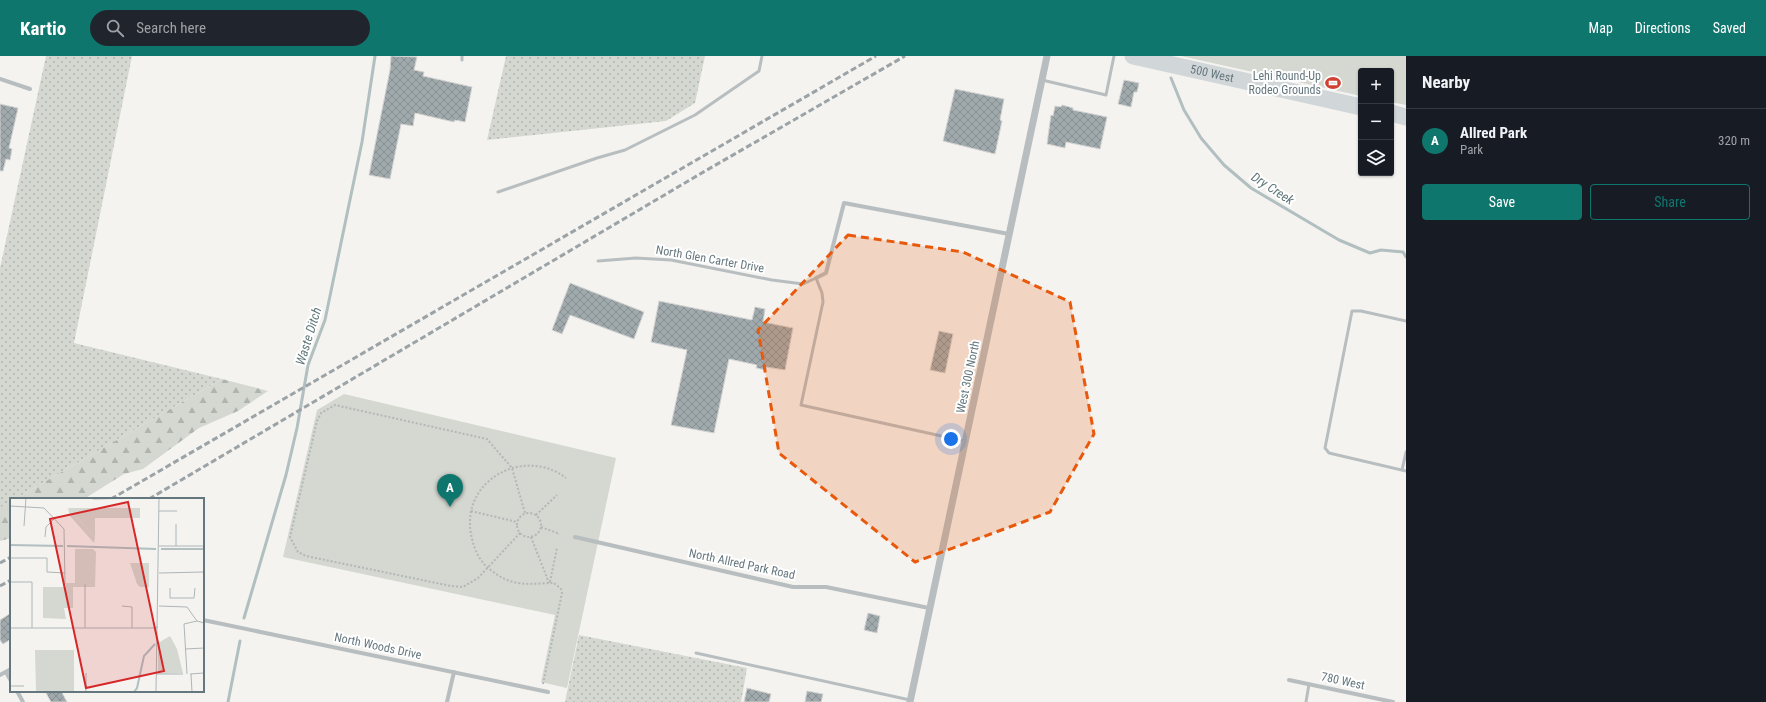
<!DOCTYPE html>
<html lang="en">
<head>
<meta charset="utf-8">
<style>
  body { margin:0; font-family:"Roboto Condensed",sans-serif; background:#20242c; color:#f1f3f6 }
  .controls { position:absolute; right:12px; top:12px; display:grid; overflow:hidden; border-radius:4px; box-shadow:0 1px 3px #0004 }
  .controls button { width:36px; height:36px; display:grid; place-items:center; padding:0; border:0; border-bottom:1px solid #363941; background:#171b24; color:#f1f3f6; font:20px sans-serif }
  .you { position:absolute; left:951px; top:383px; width:14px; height:14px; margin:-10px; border:3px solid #fff; border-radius:50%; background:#1a73e8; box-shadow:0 0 0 6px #1a73e833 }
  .badge { display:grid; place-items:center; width:26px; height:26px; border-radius:50%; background:#0f766e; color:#fff; font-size:13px; font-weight:700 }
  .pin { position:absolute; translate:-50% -33px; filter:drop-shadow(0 1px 2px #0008) }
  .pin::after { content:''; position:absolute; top:21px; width:14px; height:12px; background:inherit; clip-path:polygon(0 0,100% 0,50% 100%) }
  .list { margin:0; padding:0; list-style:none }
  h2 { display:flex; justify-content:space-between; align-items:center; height:52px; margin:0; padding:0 16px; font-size:17px }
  h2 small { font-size:13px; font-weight:400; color:#9ea1a6 }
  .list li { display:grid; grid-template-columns:26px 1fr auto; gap:12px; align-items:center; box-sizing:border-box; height:64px; padding:0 16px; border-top:1px solid #363941 }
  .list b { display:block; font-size:15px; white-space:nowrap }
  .list p { margin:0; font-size:13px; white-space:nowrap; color:#9ea1a6 }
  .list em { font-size:13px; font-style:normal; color:#9ea1a6 }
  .actions { display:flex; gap:8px; padding:12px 16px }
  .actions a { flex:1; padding:9px 0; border:1px solid #0f766e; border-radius:4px; text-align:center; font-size:14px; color:#0f766e }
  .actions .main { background:#0f766e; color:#fff }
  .icon { flex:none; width:22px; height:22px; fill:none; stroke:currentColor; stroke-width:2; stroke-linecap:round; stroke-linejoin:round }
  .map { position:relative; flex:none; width:1406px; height:646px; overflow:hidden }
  header { display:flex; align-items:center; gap:24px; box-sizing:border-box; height:56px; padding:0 20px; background:#0f766e; color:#fff }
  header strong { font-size:19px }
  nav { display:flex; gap:22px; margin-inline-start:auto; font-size:14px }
  .search { width:280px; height:36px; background:#20242c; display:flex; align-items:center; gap:10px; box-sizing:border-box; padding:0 14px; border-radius:22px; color:#9ea1a6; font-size:15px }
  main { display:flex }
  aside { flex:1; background:#171b24 }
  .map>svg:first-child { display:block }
  .grass { fill:url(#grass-dots) }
  .forest { fill:url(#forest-firs) }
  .park { fill:#d4d8d0 }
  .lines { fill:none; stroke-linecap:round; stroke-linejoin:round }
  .stream { stroke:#b1bfc1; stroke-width:3 }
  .building { fill:url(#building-cross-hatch); stroke:#d5d4d3 }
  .path { stroke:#b3b7b8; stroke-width:2; stroke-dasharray:2 2; stroke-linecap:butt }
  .service { stroke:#b8bec0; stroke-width:3 }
  .minor { stroke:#b8bec0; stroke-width:4 }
  .tertiary { stroke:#b8bec0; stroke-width:7 }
  .secondary { stroke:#d1d6d9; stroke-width:17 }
  .rail { stroke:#9ba3a6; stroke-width:3; stroke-dasharray:6 3; stroke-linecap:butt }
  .marked { fill:#e8590c; fill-opacity:0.2; stroke:#e8590c; stroke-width:3; stroke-dasharray:8 5; stroke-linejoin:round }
  .labels { text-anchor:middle; stroke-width:4; stroke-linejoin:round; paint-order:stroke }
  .street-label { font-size:12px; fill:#65777e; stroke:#fff }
  .poi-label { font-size:12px; fill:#65777e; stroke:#fff; text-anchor:end }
  .water-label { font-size:13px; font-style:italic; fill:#61787b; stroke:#fff }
  .inset-river { fill:none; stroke:#b1bfc1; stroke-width:2 }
  .inset-road { fill:none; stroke:#aeb6b8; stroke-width:1 }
  .view { fill:#d62828; fill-opacity:0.15; stroke:#d62828; stroke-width:2 }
  .inset-edge { fill:none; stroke:#65777e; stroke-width:2 }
</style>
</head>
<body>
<header>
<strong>Kartio</strong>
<div class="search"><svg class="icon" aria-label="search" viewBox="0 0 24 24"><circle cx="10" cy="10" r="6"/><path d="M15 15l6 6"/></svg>Search here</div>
<nav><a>Map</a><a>Directions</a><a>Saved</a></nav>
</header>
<main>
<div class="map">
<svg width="1406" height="646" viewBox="0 0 1406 646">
  <defs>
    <pattern id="grass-dots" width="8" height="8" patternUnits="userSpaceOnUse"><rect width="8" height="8" fill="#d4d8d0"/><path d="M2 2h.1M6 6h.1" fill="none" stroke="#b0b4ae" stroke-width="1.8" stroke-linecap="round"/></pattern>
    <pattern id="forest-firs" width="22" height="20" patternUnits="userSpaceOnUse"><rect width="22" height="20" fill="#d4d8d0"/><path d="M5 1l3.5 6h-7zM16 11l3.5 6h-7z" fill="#b0b4ae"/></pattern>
    <pattern id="building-cross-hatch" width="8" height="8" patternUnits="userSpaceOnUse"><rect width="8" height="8" fill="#a0aaad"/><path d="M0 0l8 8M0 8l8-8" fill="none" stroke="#868f92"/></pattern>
  </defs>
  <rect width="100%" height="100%" fill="#f4f3f0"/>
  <!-- grass -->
  <path class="grass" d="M46,0H132L74,287L222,323L15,443H11V445L0,452V212Z
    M506,0H705L695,47L666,65L487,84Z
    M579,579L747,612L741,646H565Z"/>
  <!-- forest -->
  <path class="forest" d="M222,323L268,335L238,355L199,372L143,413L124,418L84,443H15Z
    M11,445V482L0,485V452Z"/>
  <!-- park -->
  <path class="park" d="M1181,0H1406V49L1391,46V15H1361V40Z
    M344,338L616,402L567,632L541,626L555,559L283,501L317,354Z"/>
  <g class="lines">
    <!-- stream -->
    <path class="stream" d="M1171,22L1184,54L1201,82L1224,109L1251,132L1339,184L1370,197L1381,194L1403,196L1406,201
      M244,562L286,419L297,372L308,309L325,264L362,86L375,0
      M228,646L240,585"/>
  </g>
  <!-- building -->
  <path class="building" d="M391,0L417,1L414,14L424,16L423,20L472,31L465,66L455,64L454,66L415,57L413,70L401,68L390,123L369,119L390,14Z
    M1124,24L1139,27L1137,36H1134L1131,51L1118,48Z
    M955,33L1004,43L1000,64L1002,65L995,98L943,85Z
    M0,48L18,52L9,92L12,93L10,104L6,103L3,115H0Z
    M1062,49L1073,52V54L1107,61L1100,93L1066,86L1065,92L1047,88L1051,59L1053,60L1055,50L1061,51Z
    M570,227L644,256L634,283L570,259L562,278L552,274Z
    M659,245L752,264L755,251L765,253L763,266L793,272L785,314L766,311V314L756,312L757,309L729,303L714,377L671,369L687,294L651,286Z
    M939,275L953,278L945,317L930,314Z
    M11,557V583L3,588L0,584V564Z
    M868,557L880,560L877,577L864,574Z
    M747,632L771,638L769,646H744Z
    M45,635H61L67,646H51Z
    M807,635L823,638L821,646H805Z"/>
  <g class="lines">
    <!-- path -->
    <path class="path" d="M471,455L517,466
      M517 469a12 12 0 1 1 24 0a12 12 0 1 1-24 0Z
      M536,459L557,439
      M541,471L560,478
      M520,477L478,522L463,531L451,530L306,500L298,496L290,481L317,365L321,357L335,349L487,383L512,412L525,457
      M531,481L549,527
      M550,526L557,492
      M543,628L562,537L561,533L554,527C543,527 529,529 518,527C505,525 495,518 486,510C477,501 473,489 471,478C461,424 524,390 566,422"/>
    <!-- service -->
    <path class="service" d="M462,0V4
      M1042,24L1106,39L1114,0
      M498,136L597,102L625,94L695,59L759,15L762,0
      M598,205L636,202L671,204L772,224L803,228L816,222L822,237L823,246L801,349L964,385
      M1406,265L1361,255H1352L1325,392L1329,397L1406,415
      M1402,414L1406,396
      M696,597L910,644
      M1306,646L1309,628"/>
    <!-- minor -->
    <path class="minor" d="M0,23L30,33
      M816,222L826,217L844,147L1009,178
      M575,481L793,531H826L929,552
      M203,564L548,636
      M6,616L11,625
      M0,619L11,613
      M1289,624L1393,646
      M17,635L23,646
      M447,646L454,616"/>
    <!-- tertiary -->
    <path class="tertiary" d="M910,646L1047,0"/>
    <!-- secondary -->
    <g class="secondary">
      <path id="s1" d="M1133,0L1361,51"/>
      <path d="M1391,57L1406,61"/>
    </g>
    <!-- rail -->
    <path class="rail" d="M111,443L876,0
      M149,443L700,118L905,0
      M0,507L11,501
      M0,530L11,524"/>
  </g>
  <!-- marked area -->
  <path class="marked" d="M848,179L963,196L1070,246L1094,378L1050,456L915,506L779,397L758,274Z"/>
  <!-- icons -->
  <defs>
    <symbol id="stadium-bare" viewBox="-9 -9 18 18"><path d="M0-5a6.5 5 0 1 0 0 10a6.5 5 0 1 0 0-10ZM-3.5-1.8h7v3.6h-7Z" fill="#d14133" stroke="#fff" stroke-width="2.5" paint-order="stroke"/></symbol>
  </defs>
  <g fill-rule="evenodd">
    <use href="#stadium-bare" x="1322" y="16" width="22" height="22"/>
  </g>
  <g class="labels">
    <!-- street labels -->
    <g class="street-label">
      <text dy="4" stroke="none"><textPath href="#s1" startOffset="81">500 West</textPath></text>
      <text transform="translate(710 203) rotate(10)" y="4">North Glen Carter Drive</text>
      <text transform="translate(968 321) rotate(-78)" y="4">West 300 North</text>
      <text transform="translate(742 508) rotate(12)" y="4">North Allred Park Road</text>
      <text transform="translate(378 590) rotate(12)" y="4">North Woods Drive</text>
      <text transform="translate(1343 625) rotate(12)" y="4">780 West</text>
    </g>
    <!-- poi labels -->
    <g class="poi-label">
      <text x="1321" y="24">Lehi Round-Up<tspan x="1321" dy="14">Rodeo Grounds</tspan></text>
    </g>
    <!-- water labels -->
    <g class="water-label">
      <text transform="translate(1273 132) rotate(33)" y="5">Dry Creek</text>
      <text transform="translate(308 280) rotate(-73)" y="5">Waste Ditch</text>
    </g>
  </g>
  <!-- overview -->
  <g transform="translate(10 442)">
    <rect width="194" height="194" fill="#f4f3f0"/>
    <path d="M58,10H130V20H85V39ZM120,65H139V89H130L127,86ZM33,89H63V110H54L56,121L33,120Z" fill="#d4d8d0"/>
    <path d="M58,10L85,39L84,45L60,18Z" fill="#d4d8d0"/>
    <path d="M65,51H83L86,54L85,89H56V85H65ZM160,138L167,151L173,175L148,176V145ZM25,152H64V194H26Z" fill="#d4d8d0"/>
    <path class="inset-river" d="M0,47L53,48M57,48L146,51M151,51H194M124,194L127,190L134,158L145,146"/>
    <path class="inset-road" d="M83,1L133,0M0,8L34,10L54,31L55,86M149,13H167M166,26V48M14,28L16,0M35,39L36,29L44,21M149,48H194M0,60H37V74L55,75M149,75L194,74M0,84H22V130M75,86V130M160,90V100H184L185,90M112,108L122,109V130M149,108L177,109L187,123L194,125M0,130H147M147,130L149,0M175,151L194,150M146,176H173M177,176L174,126L187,123M180,176L194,175M181,176L182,194M0,188H14M76,194V175M146,194L147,128"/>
    <path class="view" d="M118,4L154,173L76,190L40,21Z"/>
    <rect width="194" height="194" class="inset-edge"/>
  </g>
</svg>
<div class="controls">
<button>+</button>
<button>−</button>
<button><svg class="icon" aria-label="layers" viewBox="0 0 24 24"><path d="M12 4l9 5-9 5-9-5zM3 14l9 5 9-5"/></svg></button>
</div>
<div class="you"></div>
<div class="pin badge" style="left:450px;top:451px">A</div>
</div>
<aside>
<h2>Nearby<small></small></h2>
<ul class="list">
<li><span class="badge">A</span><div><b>Allred Park</b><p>Park</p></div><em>320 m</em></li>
</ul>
<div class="actions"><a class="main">Save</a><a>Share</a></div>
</aside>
</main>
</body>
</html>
